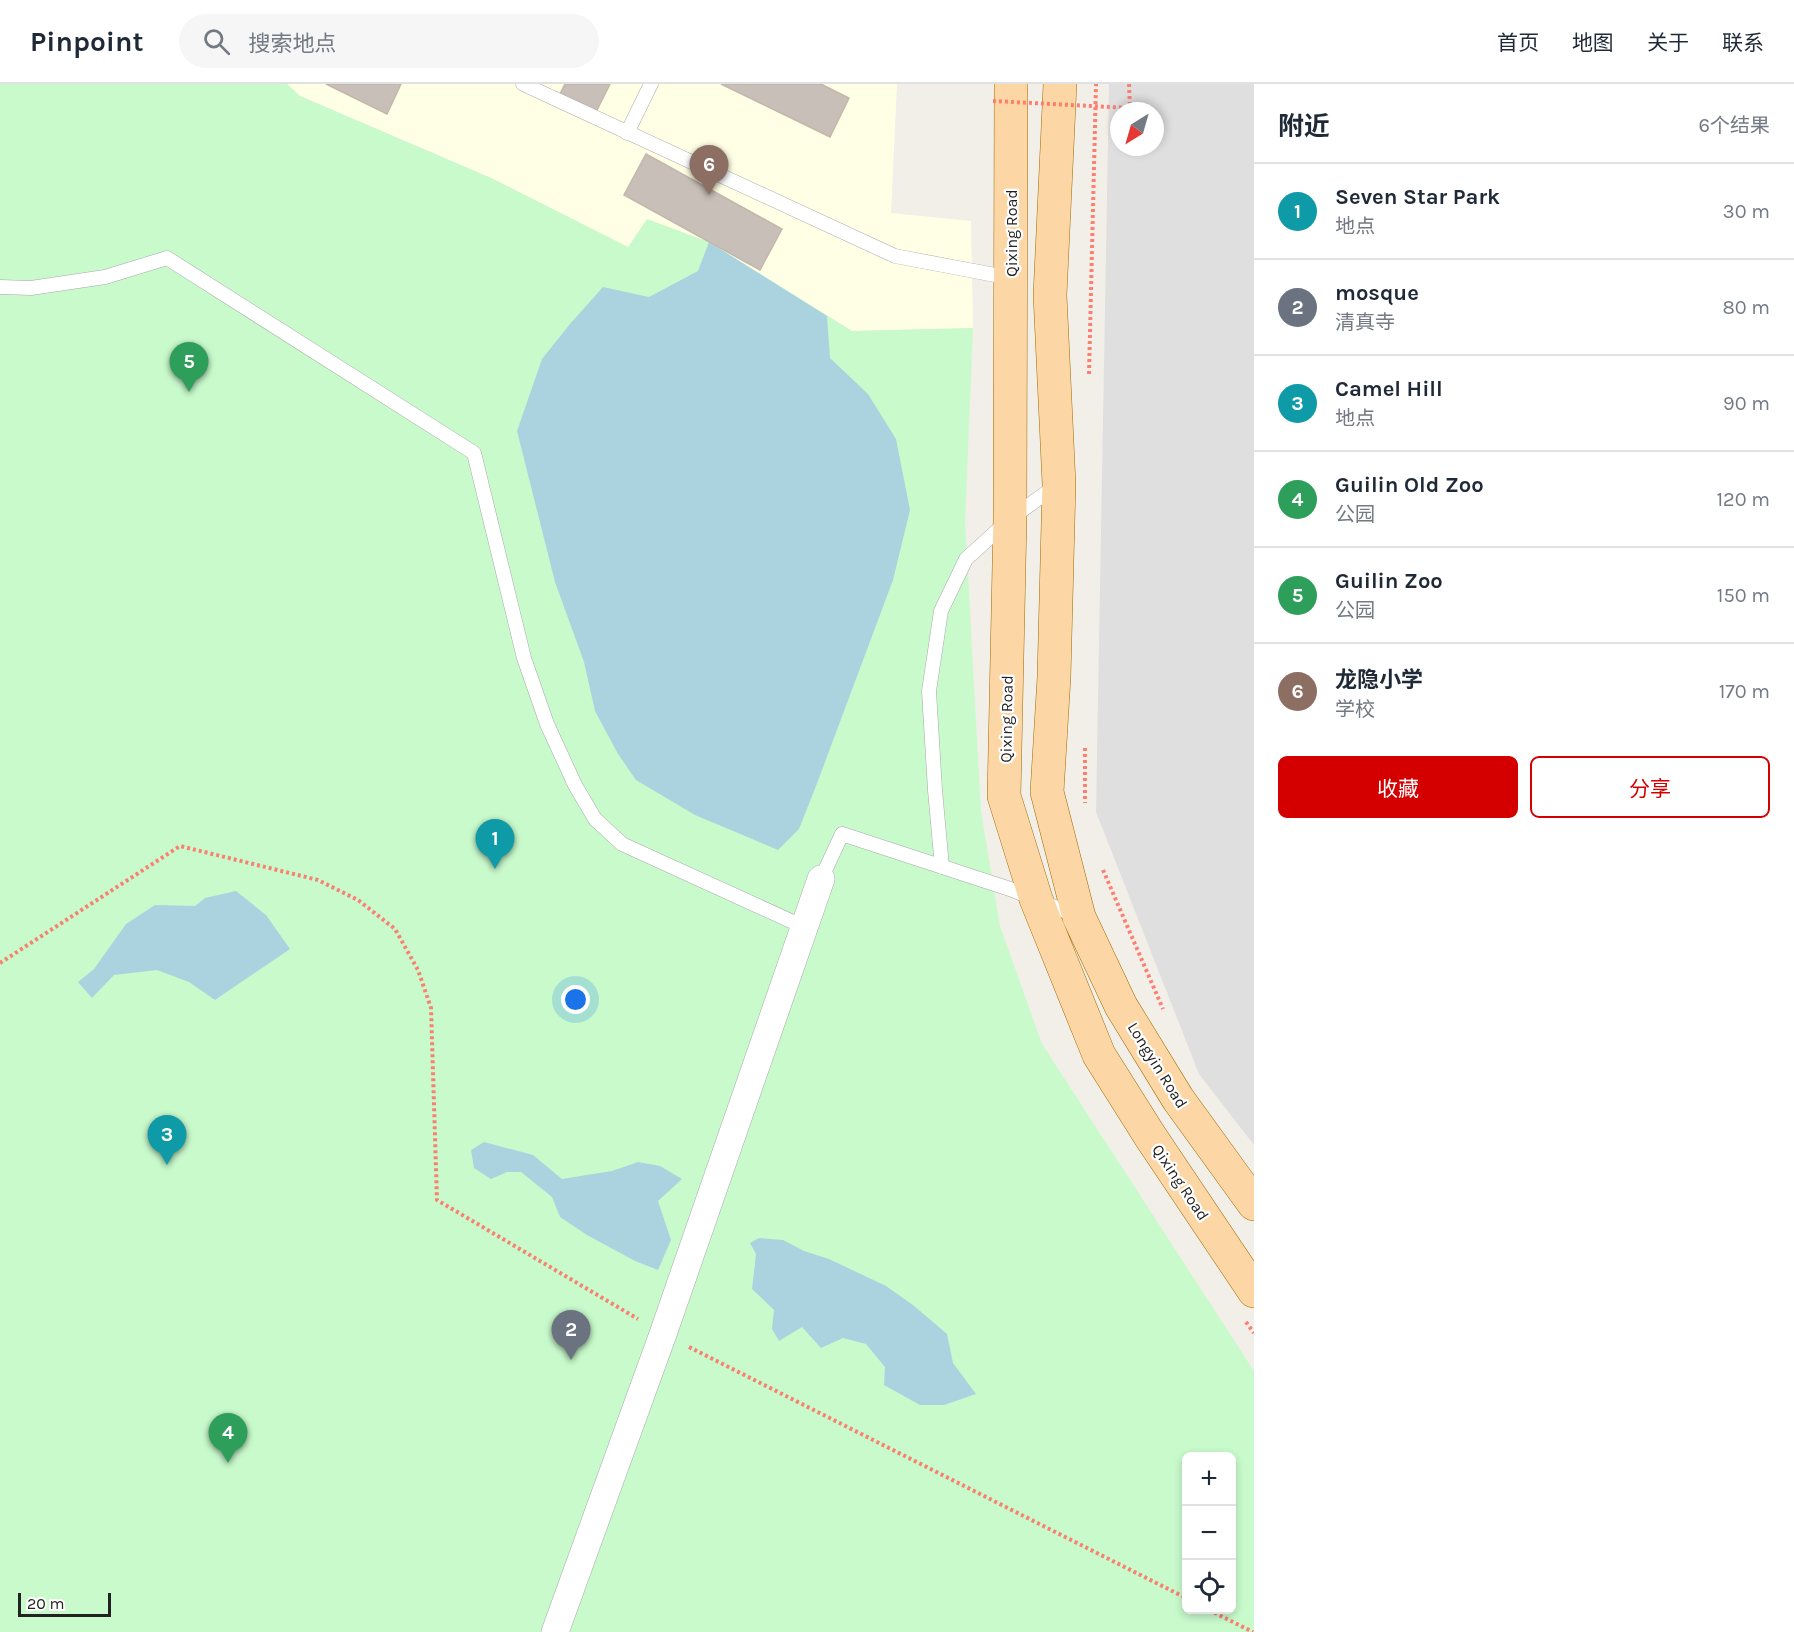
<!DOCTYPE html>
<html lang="zh">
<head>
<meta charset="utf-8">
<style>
  body { margin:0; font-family:Karla,"Noto Sans SC",sans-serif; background:#f6f6f7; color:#1f2937 }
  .controls { position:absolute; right:18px; bottom:18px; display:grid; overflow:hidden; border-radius:9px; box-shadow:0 3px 9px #0003 }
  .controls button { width:54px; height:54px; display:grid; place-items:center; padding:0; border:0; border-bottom:2px solid #e0e1e3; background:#fff; color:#1f2937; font:30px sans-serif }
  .compass { position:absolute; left:1110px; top:18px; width:54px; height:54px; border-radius:50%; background:#fff; box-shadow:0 3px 9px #0003; rotate:217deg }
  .scale { position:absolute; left:18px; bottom:15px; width:93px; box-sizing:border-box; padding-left:6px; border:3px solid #222; border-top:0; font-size:16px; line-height:21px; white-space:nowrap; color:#222; -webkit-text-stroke:4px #fff; paint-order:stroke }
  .you { position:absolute; left:576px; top:916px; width:21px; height:21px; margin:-15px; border:4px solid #fff; border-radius:50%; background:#1a73e8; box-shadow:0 0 0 9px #1a73e833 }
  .badge { display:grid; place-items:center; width:39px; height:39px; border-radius:50%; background:#d40000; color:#fff; font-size:20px; font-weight:700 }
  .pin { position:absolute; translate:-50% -50px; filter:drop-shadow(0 2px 3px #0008) }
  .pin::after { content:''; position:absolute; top:32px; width:21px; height:18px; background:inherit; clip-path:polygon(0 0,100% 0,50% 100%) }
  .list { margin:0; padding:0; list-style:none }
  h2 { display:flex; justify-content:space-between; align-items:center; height:78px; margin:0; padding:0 24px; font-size:26px }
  h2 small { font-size:20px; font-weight:400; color:#747a83 }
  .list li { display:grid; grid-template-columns:39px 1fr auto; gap:18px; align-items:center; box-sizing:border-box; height:96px; padding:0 24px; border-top:2px solid #e0e1e3 }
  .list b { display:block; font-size:22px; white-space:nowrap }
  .list p { margin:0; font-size:20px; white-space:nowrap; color:#747a83 }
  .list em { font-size:20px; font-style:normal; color:#747a83 }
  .actions { display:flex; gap:12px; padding:18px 24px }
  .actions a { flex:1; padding:14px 0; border:2px solid #d40000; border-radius:9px; text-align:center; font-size:21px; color:#d40000 }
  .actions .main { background:#d40000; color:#fff }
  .icon { flex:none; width:33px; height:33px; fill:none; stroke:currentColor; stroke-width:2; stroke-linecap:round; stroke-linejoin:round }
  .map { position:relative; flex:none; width:1254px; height:1548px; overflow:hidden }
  header { display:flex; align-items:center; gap:36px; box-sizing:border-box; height:84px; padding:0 30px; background:#fff; border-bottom:2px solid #e0e1e3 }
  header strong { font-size:28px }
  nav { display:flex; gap:33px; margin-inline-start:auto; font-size:21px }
  .search { width:420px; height:54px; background:#f6f6f7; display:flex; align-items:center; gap:15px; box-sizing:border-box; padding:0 21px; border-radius:33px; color:#747a83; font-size:22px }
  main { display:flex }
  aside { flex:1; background:#fff }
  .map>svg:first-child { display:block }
  .residential { fill:#e0dfdf; fill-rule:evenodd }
  .education { fill:#ffffe5 }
  .park { fill:#c8facc; fill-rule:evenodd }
  .water { fill:#aad3df }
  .building { fill:#c7bfb8; stroke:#c4b6ab; stroke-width:1.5 }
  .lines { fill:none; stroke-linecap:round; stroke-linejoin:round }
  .lane-casing { stroke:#a9a9a9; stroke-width:15 }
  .street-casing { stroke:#a9a9a9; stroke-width:28 }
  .primary-casing { stroke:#a06b00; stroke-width:34 }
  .path { stroke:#fa8072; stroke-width:4; stroke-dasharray:3 3; stroke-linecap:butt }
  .lane { stroke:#fff; stroke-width:14 }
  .street { stroke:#fff; stroke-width:27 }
  .primary { stroke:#fcd6a4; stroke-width:33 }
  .path-bridge { stroke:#fa8072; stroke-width:4; stroke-dasharray:3 3; stroke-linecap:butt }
  .labels { text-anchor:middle; stroke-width:4.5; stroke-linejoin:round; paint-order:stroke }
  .street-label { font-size:16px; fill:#222; stroke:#fff }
</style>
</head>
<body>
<header>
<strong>Pinpoint</strong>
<div class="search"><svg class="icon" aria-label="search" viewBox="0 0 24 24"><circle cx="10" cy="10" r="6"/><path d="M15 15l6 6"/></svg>搜索地点</div>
<nav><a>首页</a><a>地图</a><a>关于</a><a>联系</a></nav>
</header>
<main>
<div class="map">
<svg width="1254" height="1548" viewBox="0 0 1254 1548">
  <rect width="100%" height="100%" fill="#f2efe9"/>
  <!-- residential -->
  <path class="residential" d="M1109,0H1254V1061L1199,990L1096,728ZM1119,27H1155V63H1119Z"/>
  <!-- education -->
  <path class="education" d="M287,0H897L891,129L971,137L973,244L852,247L709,158L628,163L491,94L300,12Z"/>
  <!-- park -->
  <path class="park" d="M0,0H287L300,12L491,94L628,163L647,135L709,158L852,247L973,244L965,438L981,727L1000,842L1042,960L1254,1287V1548H0ZM1186,1372H1232V1526H1186Z"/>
  <!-- water -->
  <path class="water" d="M709,158L827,232L830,274L868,310L896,355L910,426L893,496L816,702L799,745L778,766L695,731L636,696L618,670L595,627L584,578L555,498L517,347L542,275L570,240L603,203L649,213L698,187Z
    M236,807L266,831L290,865L215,916L189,898L157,886L114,891L92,914L78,898L94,885L126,840L155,821L195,822L205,814Z
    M484,1058L533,1071L562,1095L612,1087L638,1078L660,1082L682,1095L658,1117L671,1156L658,1186L635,1177L587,1151L560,1133L552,1113L521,1088H507L491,1095L474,1084L471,1066Z
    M759,1154L783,1156L804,1167L829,1175L886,1202L913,1221L947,1250L953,1279L976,1310L944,1321H920L884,1301L885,1283L866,1260L843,1254L821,1264L802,1243L779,1257L772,1245L774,1226L752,1205L756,1170L750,1159Z"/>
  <!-- building -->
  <path class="building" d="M326,0H401L387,30Z
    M565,0H610L596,28L560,10Z
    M721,0H821L849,14L830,53Z
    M646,70L782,145L760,186L624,111Z"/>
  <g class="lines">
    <defs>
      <path id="lane" d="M523,0L895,172L1011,194
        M627,49L651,0
        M0,203L31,204L105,193L167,174L474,369L524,574L547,640L575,701L595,735L622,760L804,843
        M942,783L935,706L929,607L941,527L966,475L1010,435L1057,401
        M821,795L842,750L1010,805L1077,832"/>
      <path id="street" d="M555,1548L663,1250L821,795"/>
      <path id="primary" d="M1011,0L1010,435L1004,712L1036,815L1099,971L1150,1052L1254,1207
        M1060,0L1050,211L1059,400L1054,593L1047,708L1079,833L1121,922L1178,1015L1254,1120"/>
    </defs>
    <!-- lane casing -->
    <use href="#lane" class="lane-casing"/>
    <!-- street casing -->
    <use href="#street" class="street-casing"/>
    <!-- primary casing -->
    <use href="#primary" class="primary-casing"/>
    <!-- path -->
    <path class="path" d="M1129,0L1130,24
      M1089,290L1096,0
      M1085,664V719
      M1103,786L1163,925
      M0,879L180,762L318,796L358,816L395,845L418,886L431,924L437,1116L638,1235
      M1246,1238L1254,1249
      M689,1263L1186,1514
      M1209,1526L1253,1548"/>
    <!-- lane -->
    <use href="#lane" class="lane"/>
    <!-- street -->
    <use href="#street" class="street"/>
    <!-- primary -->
    <use href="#primary" class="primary"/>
    <!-- path-bridge -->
    <path class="path-bridge" d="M993,17L1130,24"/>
  </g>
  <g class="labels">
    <!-- street labels -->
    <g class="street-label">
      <text transform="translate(1011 149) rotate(-90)" y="6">Qixing Road</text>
      <text transform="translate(1006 635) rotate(-89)" y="6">Qixing Road</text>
      <text transform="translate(1158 981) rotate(58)" y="6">Longyin Road</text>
      <text transform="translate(1181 1098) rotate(56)" y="6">Qixing Road</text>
    </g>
  </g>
</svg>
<div class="controls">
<button>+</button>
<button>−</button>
<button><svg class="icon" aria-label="locate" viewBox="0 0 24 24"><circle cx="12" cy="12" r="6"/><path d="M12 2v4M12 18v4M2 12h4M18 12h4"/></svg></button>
</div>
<svg class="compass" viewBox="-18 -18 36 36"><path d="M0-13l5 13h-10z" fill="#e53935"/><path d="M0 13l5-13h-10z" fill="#747a83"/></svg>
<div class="scale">20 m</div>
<div class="you"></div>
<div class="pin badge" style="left:495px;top:785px;background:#0f9aa8">1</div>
<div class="pin badge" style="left:571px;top:1276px;background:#6b7280">2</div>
<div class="pin badge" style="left:167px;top:1081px;background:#0f9aa8">3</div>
<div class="pin badge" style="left:228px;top:1379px;background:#2e9e5b">4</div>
<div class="pin badge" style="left:189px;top:308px;background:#2e9e5b">5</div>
<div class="pin badge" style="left:709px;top:111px;background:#8d6e63">6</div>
</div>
<aside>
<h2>附近<small>6个结果</small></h2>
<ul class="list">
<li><span class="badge" style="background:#0f9aa8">1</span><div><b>Seven Star Park</b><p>地点</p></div><em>30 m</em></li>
<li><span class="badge" style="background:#6b7280">2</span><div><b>mosque</b><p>清真寺</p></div><em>80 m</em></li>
<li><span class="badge" style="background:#0f9aa8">3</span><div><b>Camel Hill</b><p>地点</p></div><em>90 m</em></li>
<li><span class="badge" style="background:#2e9e5b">4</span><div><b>Guilin Old Zoo</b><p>公园</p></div><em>120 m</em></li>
<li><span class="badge" style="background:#2e9e5b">5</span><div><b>Guilin Zoo</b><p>公园</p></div><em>150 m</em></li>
<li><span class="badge" style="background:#8d6e63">6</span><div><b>龙隐小学</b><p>学校</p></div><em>170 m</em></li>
</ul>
<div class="actions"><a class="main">收藏</a><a>分享</a></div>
</aside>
</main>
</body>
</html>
